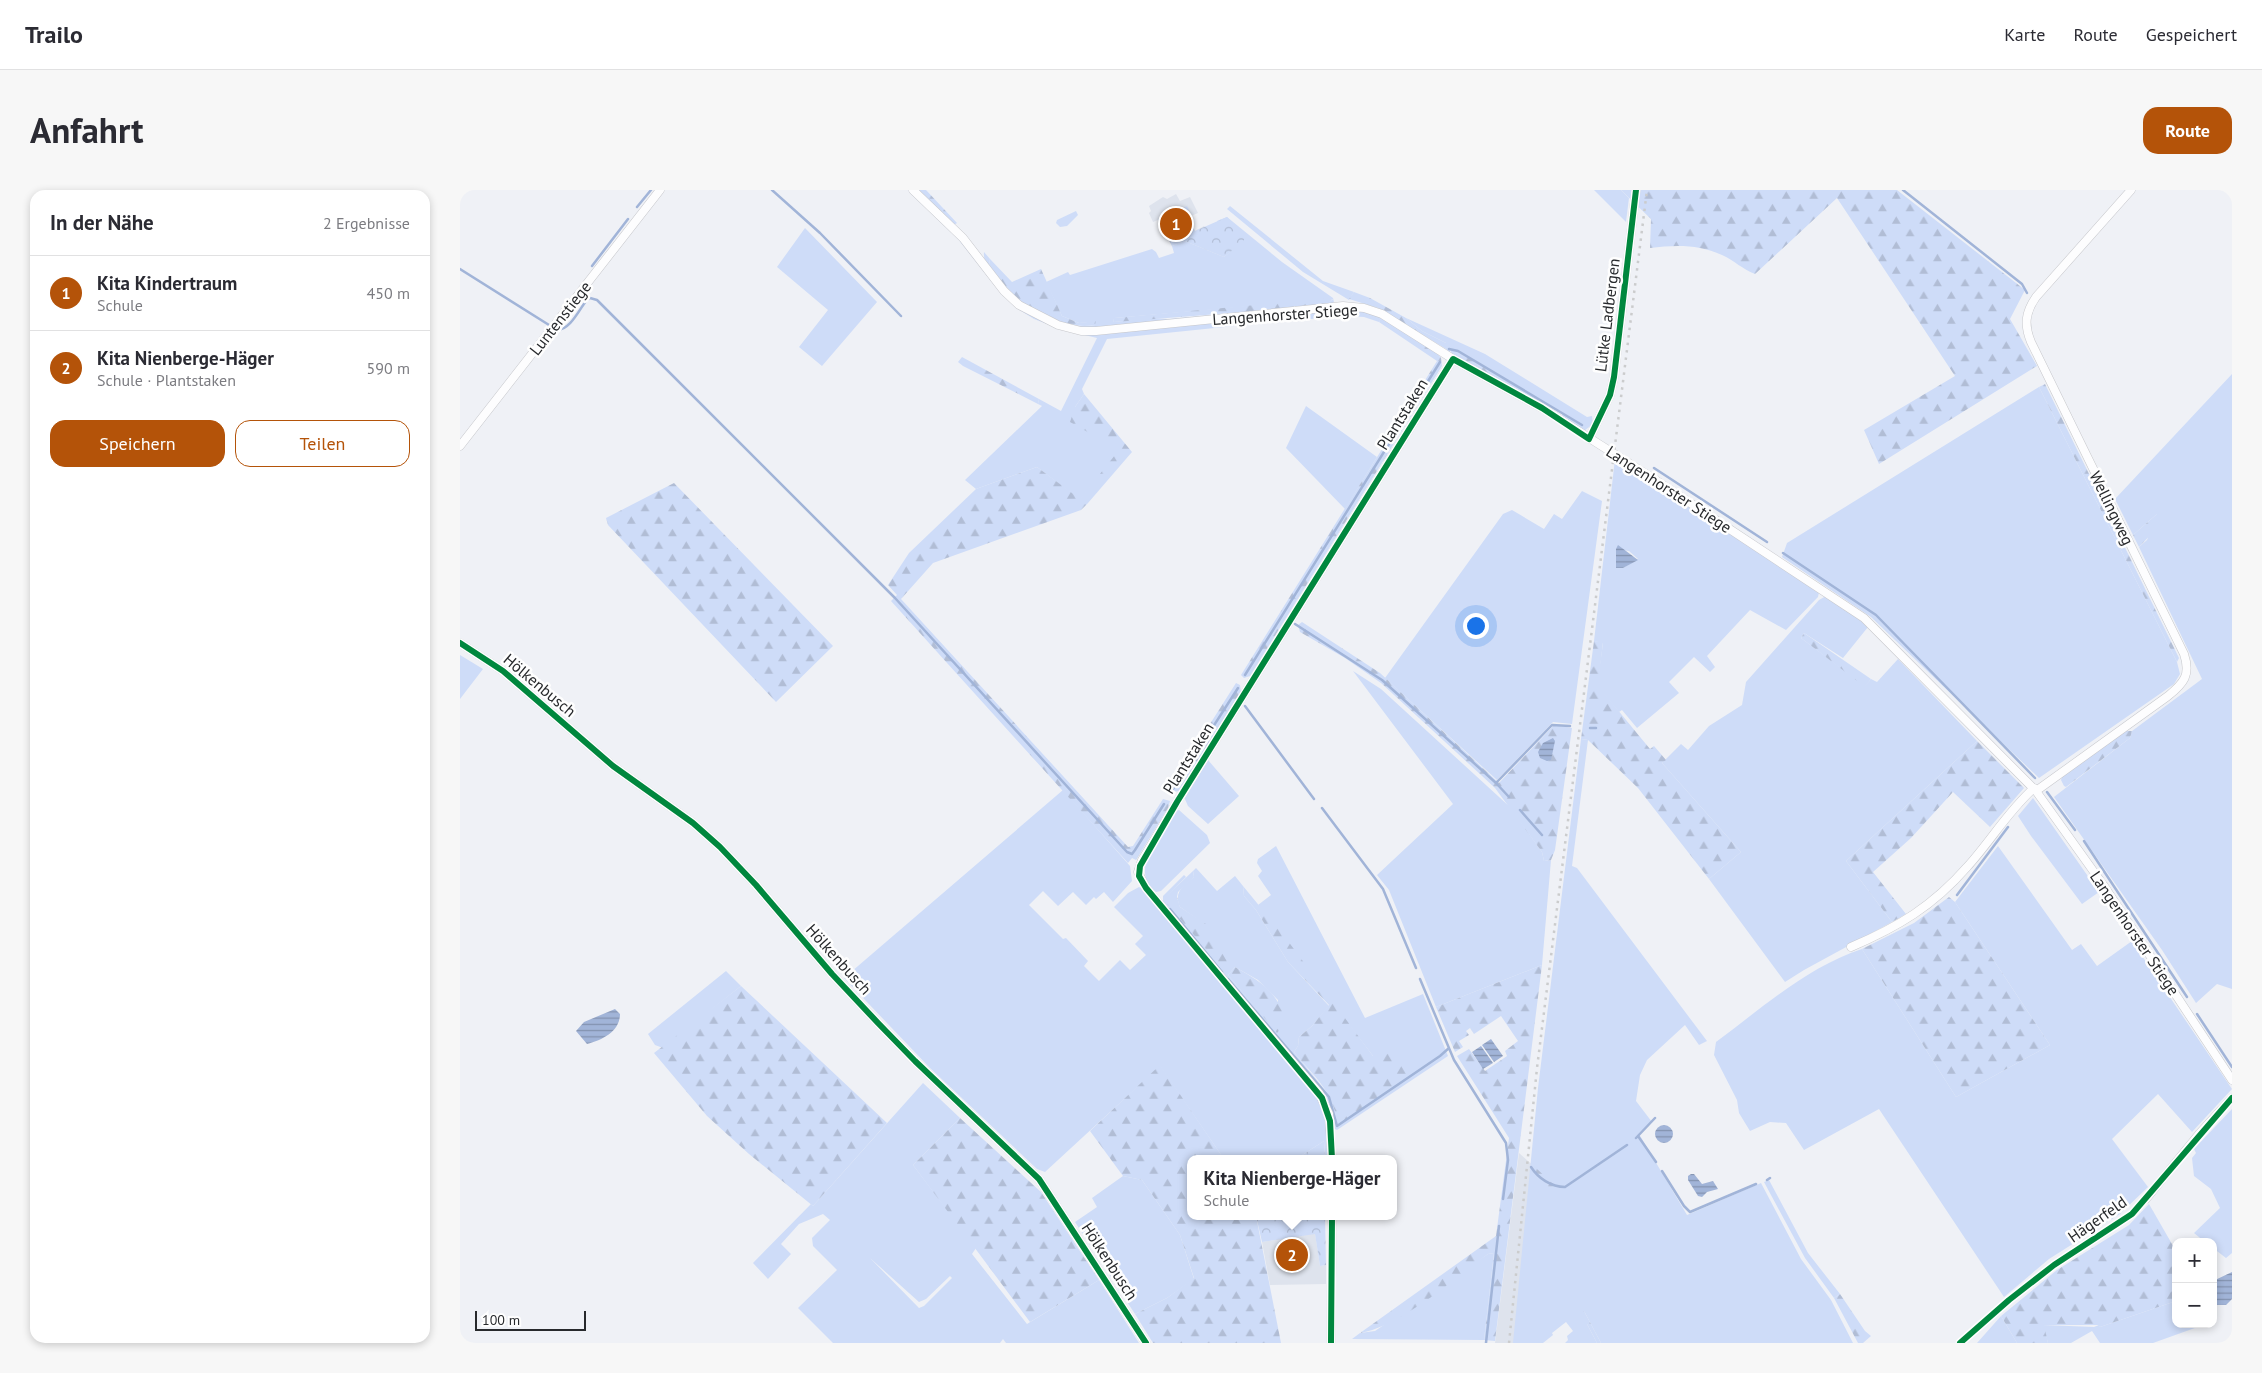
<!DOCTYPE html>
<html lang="de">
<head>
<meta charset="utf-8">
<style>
  body { margin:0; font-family:"PT Sans",sans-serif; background:#f7f7f7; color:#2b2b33 }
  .controls { position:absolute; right:15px; bottom:15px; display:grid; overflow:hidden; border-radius:10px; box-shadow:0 2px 8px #0003 }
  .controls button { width:45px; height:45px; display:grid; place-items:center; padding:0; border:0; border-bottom:1px solid #e1e1e2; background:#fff; color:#2b2b33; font:25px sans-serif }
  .scale { position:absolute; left:15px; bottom:12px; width:111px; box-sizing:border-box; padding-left:5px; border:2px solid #27292c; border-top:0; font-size:14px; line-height:18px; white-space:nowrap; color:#27292c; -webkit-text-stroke:4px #fefefe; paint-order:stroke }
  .you { position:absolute; left:1015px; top:435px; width:18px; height:18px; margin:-12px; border:4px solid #fff; border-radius:50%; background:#1a73e8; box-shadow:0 0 0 8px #1a73e833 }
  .badge { display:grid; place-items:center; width:32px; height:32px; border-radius:50%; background:#b45309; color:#fff; font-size:16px; font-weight:700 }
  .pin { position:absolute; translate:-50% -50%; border:2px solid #fff; box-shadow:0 1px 5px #0006 }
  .popup { position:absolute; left:727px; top:965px; width:210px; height:65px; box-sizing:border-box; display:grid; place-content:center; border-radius:10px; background:#fff; filter:drop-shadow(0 1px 4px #0005); font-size:16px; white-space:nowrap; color:#7c7c81 }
  .popup b { font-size:19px; color:#2b2b33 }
  .popup::after { content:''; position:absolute; left:50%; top:100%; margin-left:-10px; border:10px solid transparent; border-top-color:#fff }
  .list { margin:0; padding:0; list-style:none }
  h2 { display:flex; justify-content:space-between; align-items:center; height:65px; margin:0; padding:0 20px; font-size:21px }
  h2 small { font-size:16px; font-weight:400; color:#7c7c81 }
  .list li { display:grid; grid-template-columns:32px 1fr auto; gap:15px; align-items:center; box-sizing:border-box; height:75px; padding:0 20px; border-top:1px solid #e1e1e2 }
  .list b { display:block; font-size:19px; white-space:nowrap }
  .list p { margin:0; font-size:16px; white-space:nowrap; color:#7c7c81 }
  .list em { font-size:16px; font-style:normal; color:#7c7c81 }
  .actions { display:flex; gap:10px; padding:15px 20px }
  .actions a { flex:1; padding:11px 0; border:1px solid #b45309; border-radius:15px; text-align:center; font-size:18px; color:#b45309 }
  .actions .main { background:#b45309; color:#fff }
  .map { position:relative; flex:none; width:1772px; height:1153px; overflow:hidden; border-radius:15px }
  header { display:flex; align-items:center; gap:30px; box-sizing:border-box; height:70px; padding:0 25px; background:#fff; border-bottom:1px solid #e1e1e2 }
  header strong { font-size:24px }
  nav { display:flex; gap:28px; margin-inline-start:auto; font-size:18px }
  .intro { display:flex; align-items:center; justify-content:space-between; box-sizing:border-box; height:120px; padding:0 30px }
  h1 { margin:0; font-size:35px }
  .button { padding:12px 22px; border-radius:15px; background:#b45309; color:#fff; font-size:18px; font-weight:700 }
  main { display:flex; gap:30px; padding:0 30px }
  aside { flex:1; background:#fff; border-radius:15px; box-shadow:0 2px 8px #0003 }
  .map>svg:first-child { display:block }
  .built { fill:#dee3ed }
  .grass { fill:#cedcf8; fill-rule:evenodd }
  .forest { fill:url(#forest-firs) }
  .park { fill:url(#park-crowns) }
  .water { fill:url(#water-rules) }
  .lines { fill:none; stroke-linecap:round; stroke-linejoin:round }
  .stream { stroke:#a1b4d8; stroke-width:2.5 }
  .street-casing { stroke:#c6c7cb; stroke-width:9 }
  .street { stroke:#fdfdfe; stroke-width:8 }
  .rail { stroke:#cbcccd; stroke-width:2.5; stroke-dasharray:2.5 5; stroke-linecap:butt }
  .cycleway-casing { stroke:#fefefe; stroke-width:9 }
  .cycleway { stroke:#00873e; stroke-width:6 }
  .labels { text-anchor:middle; stroke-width:5; stroke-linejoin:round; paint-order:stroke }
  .street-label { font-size:16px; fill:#27292c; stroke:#fefefe }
</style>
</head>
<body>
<header>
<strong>Trailo</strong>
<nav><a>Karte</a><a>Route</a><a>Gespeichert</a></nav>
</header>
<div class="intro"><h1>Anfahrt</h1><a class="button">Route</a></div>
<main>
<aside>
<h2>In der Nähe<small>2 Ergebnisse</small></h2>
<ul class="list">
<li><span class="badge">1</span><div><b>Kita Kindertraum</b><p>Schule</p></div><em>450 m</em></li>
<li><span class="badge">2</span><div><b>Kita Nienberge-Häger</b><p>Schule · Plantstaken</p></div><em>590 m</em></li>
</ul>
<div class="actions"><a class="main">Speichern</a><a>Teilen</a></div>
</aside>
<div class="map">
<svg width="1772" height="1153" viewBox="0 0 1772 1153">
  <defs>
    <pattern id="forest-firs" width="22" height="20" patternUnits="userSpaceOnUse" patternTransform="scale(1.25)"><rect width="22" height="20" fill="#cedcf8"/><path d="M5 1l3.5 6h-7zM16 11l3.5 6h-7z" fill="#b1bdd5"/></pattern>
    <pattern id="park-crowns" width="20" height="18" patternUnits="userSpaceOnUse" patternTransform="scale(1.25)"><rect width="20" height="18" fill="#cedcf8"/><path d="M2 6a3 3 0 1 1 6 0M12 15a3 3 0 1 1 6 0" fill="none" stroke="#b1bdd5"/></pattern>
    <pattern id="water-rules" width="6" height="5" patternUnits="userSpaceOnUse" patternTransform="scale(1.25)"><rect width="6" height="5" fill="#a1b4d8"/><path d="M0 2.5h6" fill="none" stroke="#8392af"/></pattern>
  </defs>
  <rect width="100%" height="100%" fill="#eff1f6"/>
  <!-- built -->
  <path class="built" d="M716,4L720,11L730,7L738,23L728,27L735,41L744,36L764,67L725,51L712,56L698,30L693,32L689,23L691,21L689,16L703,7L707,9Z
    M1059,963L1076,978L1054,1153H1035Z
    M855,1043L860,1076L866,1075V1094L810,1095L802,1052Z"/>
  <!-- grass -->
  <path class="grass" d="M447,0L487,35L560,119L574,127L610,141L791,129L794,134L647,149L622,199L624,204L615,217L660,260L620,310L577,277L516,299L505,290L582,216L578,214L579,209L601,221L637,148L600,139L574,129L558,119L539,101L498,49Z
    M1134,0H1161L1169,8L1166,32Z
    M770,16L863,91L894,102L889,110L843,82L767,19Z
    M616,21L618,25L607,36L600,37L596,33L597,30Z
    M767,27L822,72L873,108L874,112L868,115L623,139C586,131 558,115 535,86C529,78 523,72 524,62L530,69L529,75L531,78C538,87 545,97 554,105C573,123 609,141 635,135V132L619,133L602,126L586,92L608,82L610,85L692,59L696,62L699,68L714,63L712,56L725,51L764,67L771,61L757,31ZM873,109L867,114L708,129L691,128L654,132L653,130L655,128Z
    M345,38L417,112L362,176L339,157L368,120L317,77Z
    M884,119L907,121L922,127L919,132L904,127L887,126L799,133L802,128Z
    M946,128L1025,164L1127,227L1132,226L1133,234L1124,241L1102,227L1103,223L1079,209L1078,212L1073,209L1074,206L994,159L990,160V163L986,159V153L962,141Z
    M1772,184V799L1757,794L1736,813L1702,760L1594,607L1670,548L1672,541L1742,489L1679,357L1687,350L1697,324L1673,345L1655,309Z
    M1579,197L1717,472L1720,484L1714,494L1579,588L1411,427L1322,367L1327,353Z
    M846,216L917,267L885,319L826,258Z
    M1155,269L1184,286L1359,402L1358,407L1326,440L1290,420L1247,466L1255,477L1250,482L1234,467L1209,492L1219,503L1177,538L1162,520L1159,522L1137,496L1143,453L1134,451ZM1156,359L1169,361L1178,369L1163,378H1156Z
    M1122,301L1142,311L1112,534L1093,532L1037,590L925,488L1043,324L1052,320L1084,339L1094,324L1102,329Z
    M1366,406L1397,426L1408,437L1383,468L1344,443L1341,448L1405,496L1411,489L1417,492L1438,469L1517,551L1386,671L1432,732L1344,780L1325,792L1249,689L1281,662L1202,573L1221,554L1228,560L1249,536L1282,515L1286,492L1359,410Z
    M0,465L23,479L0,509Z
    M893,481L921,499L1050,617L1082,662L1084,671L1091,670L1082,775L976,817L929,700L917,685L993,614Z
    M1121,549L1128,550L1112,676L1117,678L1247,851L1239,855L1225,835L1187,870L1180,885L1176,911L1192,932L1179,944L1227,1025L1301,993L1341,1069L1371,1110L1393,1153H1141L1124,1121L1127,1134L1137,1153H1105L1108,1150L1107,1146L1113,1141L1106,1132L1092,1143L1093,1145L1083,1153H1053L1078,898Z
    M748,570L779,606L748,634L728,616L724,607L730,596Z
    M603,600L670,676L672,691L653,712L644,702L636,709L634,707L626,715L613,702L598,716L583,701L569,715L603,749L606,748L628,771L624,776L639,791L660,770L670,780L686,765L675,754L683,746L654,717L668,703L679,697L683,699L855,903L865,924L869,969H865L864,951L836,969H764L700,876L585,982L577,979L470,878L384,788Z
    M1573,608L1639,702L1622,714L1571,646L1558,626Z
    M719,620L747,645L750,653L701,701L696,702C667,680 703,642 716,621Z
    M816,656L905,828L963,804L988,866L877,940L873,938L868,916L703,714V706L724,685L726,687L704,709L746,735L720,717C713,702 724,695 734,687L733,681L736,678L757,701L775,686L783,696L784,706L796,720L828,772L869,816L852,836L839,847L838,856L834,862L870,906L875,917L913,866L798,715L811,705L798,686L802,681L797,673L798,669ZM775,777L798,790L818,810L817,842L768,785Z
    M1538,656L1612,760L1621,754L1637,776L1672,751L1701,794L1698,797L1700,799L1703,797L1772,899L1732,942L1698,904L1652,949L1688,997L1660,1024L1589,1069L1544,1107L1419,919L1344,960L1326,933L1310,932L1290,941L1279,923L1277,910L1254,865L1256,852C1302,818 1347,777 1402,759L1496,907L1590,855L1495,712Z
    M266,781L281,796L203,858L195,855L188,844Z
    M463,893L500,928L453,975L516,1058L512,1064L567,1134L639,1090L679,1153H546L543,1149L540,1153H373L338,1118L377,1080L353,1056L352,1048L370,1030L363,1024L339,1034L321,1054L331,1064L308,1089L293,1073L351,1014L353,1016ZM410,1068L459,1112L466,1109L490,1086L492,1088L464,1116L459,1118Z
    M1772,919V1063L1766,1068L1753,1058V1052H1745L1734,1043L1760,1018L1751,999L1734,986L1732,968L1736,963L1734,959Z
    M663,986L682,990L720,1045L734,1089L707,1108L675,1124L615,1032L637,1017L632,1008Z
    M1309,990L1348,1063L1380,1104L1374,1108L1345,1068L1304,992Z
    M1034,1063L1024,1150L892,1149L900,1143L915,1141L1028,1064Z
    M1716,1111V1134H1746L1693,1153H1640L1632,1141L1611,1153H1588L1583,1135L1634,1137L1639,1135L1640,1137Z
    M1541,1126L1557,1153H1517Z"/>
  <!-- forest -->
  <path class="forest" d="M456,0H466L497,33L494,35Z
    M1161,0H1437L1565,100L1550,129L1577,176L1419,274L1404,240L1495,186L1377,8L1295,84C1282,79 1275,71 1262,65C1238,54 1215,55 1190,58L1191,29Z
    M530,69L552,92L581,79L602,126L619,133L636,131L635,135C609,140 573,124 554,105C544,96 537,85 529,75Z
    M894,102L910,108L946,128L962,141L986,153V159L918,118L889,109Z
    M873,108L868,114C797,121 726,127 654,132L653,130L654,128Z
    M921,128L977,163L981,168L982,176L790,486L784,488L781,485L977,171L919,132Z
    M994,159L1074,207L1073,209L992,164L990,160Z
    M502,167L579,209L578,214L503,176L498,172Z
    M1585,194L1719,468L1717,472L1579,197Z
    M624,204L672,262L628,313L621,320L473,373L441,409L668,657L673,656L703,609L710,611L708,618L676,670L672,668L668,673L431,411L437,405L428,395L449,363L516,299L577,277L620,309L659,260L610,232L615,217Z
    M214,293L373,456L316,512L148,335L146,328Z
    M1697,324L1704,327V331L1679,357L1673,345Z
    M842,432L920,483L1039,593L1094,535L1112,538L1095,660L1091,670L1084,671L1082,662L1035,598L1021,585L921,493L885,468L840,442L838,435Z
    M1344,443L1411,489L1405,497L1341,448Z
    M1134,451L1143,452L1138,496L1190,559L1194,556L1206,570L1202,573L1281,662L1249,689L1178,598L1128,550L1121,549Z
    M776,493L780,495L781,503L719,601L713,602L710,597Z
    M1666,541H1672L1670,548L1606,597L1604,596L1601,590L1602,587Z
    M1517,551L1564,598L1530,637L1493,602L1451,648L1413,682L1446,724L1432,732L1386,671Z
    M733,681L734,687L718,702L717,707L720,717L746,734L767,771L764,780L703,709Z
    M783,696L825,747L913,866L934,854L950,885L878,935C873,900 855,888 834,862L838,856L839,847L852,836L869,815L828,772L796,720L784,706Z
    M1489,707L1495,712L1590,855L1496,907L1402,759L1454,733Z
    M1082,775L1035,1151L1024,1150L1034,1063L1028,1064C996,1088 939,1137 900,1143L1036,1046L1049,948L997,866L1009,859L1025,881L1047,866L1045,861L1058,851L1041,826L1014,844L1010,838L1006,841L1009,845L999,851L1003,857L995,862L976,817Z
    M775,777C803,793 815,800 827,831L817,843L768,785Z
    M281,796L427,933L353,1016L289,964L247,926L194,863Z
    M700,875L764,969H731V1026H796L821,1153H693L675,1124L707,1108L734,1088L720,1045L682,990L663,986L630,941Z
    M500,928L581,1002L639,1090L570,1132L453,975Z
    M1076,978L1094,995L1092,1000L1075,989Z
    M1689,1014L1716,1061V1111L1640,1137L1638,1135H1584L1588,1153H1557L1541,1126L1597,1080L1669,1035Z
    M1380,1104L1405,1141L1411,1146L1403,1153H1398L1374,1108Z
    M1124,1121L1141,1153H1137L1127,1134L1114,1132Z"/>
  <!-- park -->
  <path class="park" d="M727,16L729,20L725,22L735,41L767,27L784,44V51L764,67L725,51L712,56L698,29Z
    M864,951L865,969H836Z
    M796,1026H865L866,1075L860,1076L855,1044L802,1052Z"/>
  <!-- water -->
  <path class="water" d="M1158,355L1178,370L1163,378H1156V359Z
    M1093,548L1095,551L1091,570L1087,571L1080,568L1078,562L1083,553Z
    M155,819L160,824C160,841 143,850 127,854L116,841L124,832Z
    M1031,849L1043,866L1034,872L1022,855Z
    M1021,856L1033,873L1023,879L1012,862Z
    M1195 944a9 9 0 1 1 18 0a9 9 0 1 1-18 0Z
    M1231,984H1234L1242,994L1253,991L1258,999L1247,1002L1242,1007L1238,1006L1228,990V986Z
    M1772,1082V1109L1766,1115H1755L1753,1112V1091Z"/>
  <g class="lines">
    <!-- stream -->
    <path class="stream" d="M312,0L360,43L441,126
      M1443,0L1562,94L1567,103
      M177,17L191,0
      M132,76L168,29
      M0,79L97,140C110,140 119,120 126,111L130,108L137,110L435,408L667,662L672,664L675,660L704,614
      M989,159L998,161L1122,235
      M1194,278L1307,352
      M1323,363L1416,425L1575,588
      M835,434L922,490L1036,593L1049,607
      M785,485L980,172
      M785,516L854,609
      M1130,538H1136
      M1036,593L1092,535L1110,536
      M713,599L778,498
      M1587,602L1615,640
      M862,618L923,699L956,778
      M1060,620L1082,645
      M1624,651L1727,807
      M1497,705L1548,637
      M710,719L762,782
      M768,789L869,907L877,936L980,866L989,858
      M960,789L994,870L1046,953L1048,970L1043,1009
      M1737,824L1772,877
      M1178,946L1196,972
      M1176,948L1195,928
      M1071,977C1078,988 1091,997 1105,997L1167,955
      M1202,981L1224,1016L1230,1022L1296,994
      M1307,990L1310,988
      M1026,1153L1039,1036"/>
    <defs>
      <path id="street" d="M453,0L503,48L544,101L559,115L598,135L621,141H636L883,116L904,118L922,124L993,169L1082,218L1197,291L1404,428L1576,601L1644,696L1772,890
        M1129,249L1150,205L1154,187L1176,0
        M0,256L200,0
        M0,453L43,481L153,576L233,633L260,657L296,695L372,784L418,833L455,871L579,989L686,1153
        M1576,601L1708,506C1724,493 1731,485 1724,464L1571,152C1564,135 1565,123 1576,107L1671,0
        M1391,757C1438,737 1473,716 1507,677C1530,652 1548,621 1574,598
        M872,969L869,924L859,903L686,698L678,682L682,670L717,612L993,169
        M1686,1009L1739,944L1772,908
        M871,1153L872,1026"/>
    </defs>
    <!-- street casing -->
    <use href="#street" class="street-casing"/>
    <!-- street -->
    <use href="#street" class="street"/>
    <!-- rail -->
    <path class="rail" d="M1049,1153L1077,878L1187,0"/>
    <defs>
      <path id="cycleway" d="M0,453L43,481L153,576L233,633L260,657L296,695L372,784L418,833L455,871L579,989L686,1153
        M872,969L870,931L862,908L686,698L679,686L680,676L717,612L993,169L1082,218L1129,249L1150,205L1154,187L1176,0
        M871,1153L872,1026
        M1500,1153L1549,1110L1594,1075L1672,1024L1772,908"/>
    </defs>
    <!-- cycleway casing -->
    <use href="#cycleway" class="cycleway-casing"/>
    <!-- cycleway -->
    <use href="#cycleway" class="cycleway"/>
  </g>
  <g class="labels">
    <!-- street labels -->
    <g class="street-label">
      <text transform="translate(825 124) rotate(-4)" y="6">Langenhorster Stiege</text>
      <text transform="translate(1147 125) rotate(-83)" y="6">Lütke Ladbergen</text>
      <text transform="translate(100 128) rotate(-52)" y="6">Luntenstiege</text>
      <text transform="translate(942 224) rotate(-58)" y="6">Plantstaken</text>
      <text transform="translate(1209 299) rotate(33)" y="6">Langenhorster Stiege</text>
      <text transform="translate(1652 318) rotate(64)" y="6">Wellingweg</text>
      <text transform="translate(80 495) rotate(40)" y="6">Hölkenbusch</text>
      <text transform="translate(728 568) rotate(-58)" y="6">Plantstaken</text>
      <text transform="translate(1675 743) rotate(56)" y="6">Langenhorster Stiege</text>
      <text transform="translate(379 769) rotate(48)" y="6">Hölkenbusch</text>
      <text transform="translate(1637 1029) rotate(-35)" y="6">Hägerfeld</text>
      <text transform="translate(650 1071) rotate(57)" y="6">Hölkenbusch</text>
    </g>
  </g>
</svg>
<div class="controls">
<button>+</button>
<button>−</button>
</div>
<div class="scale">100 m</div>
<div class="you"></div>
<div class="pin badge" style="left:716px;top:34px">1</div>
<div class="pin badge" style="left:832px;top:1065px">2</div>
<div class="popup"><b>Kita Nienberge-Häger</b>Schule</div>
</div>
</main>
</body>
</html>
